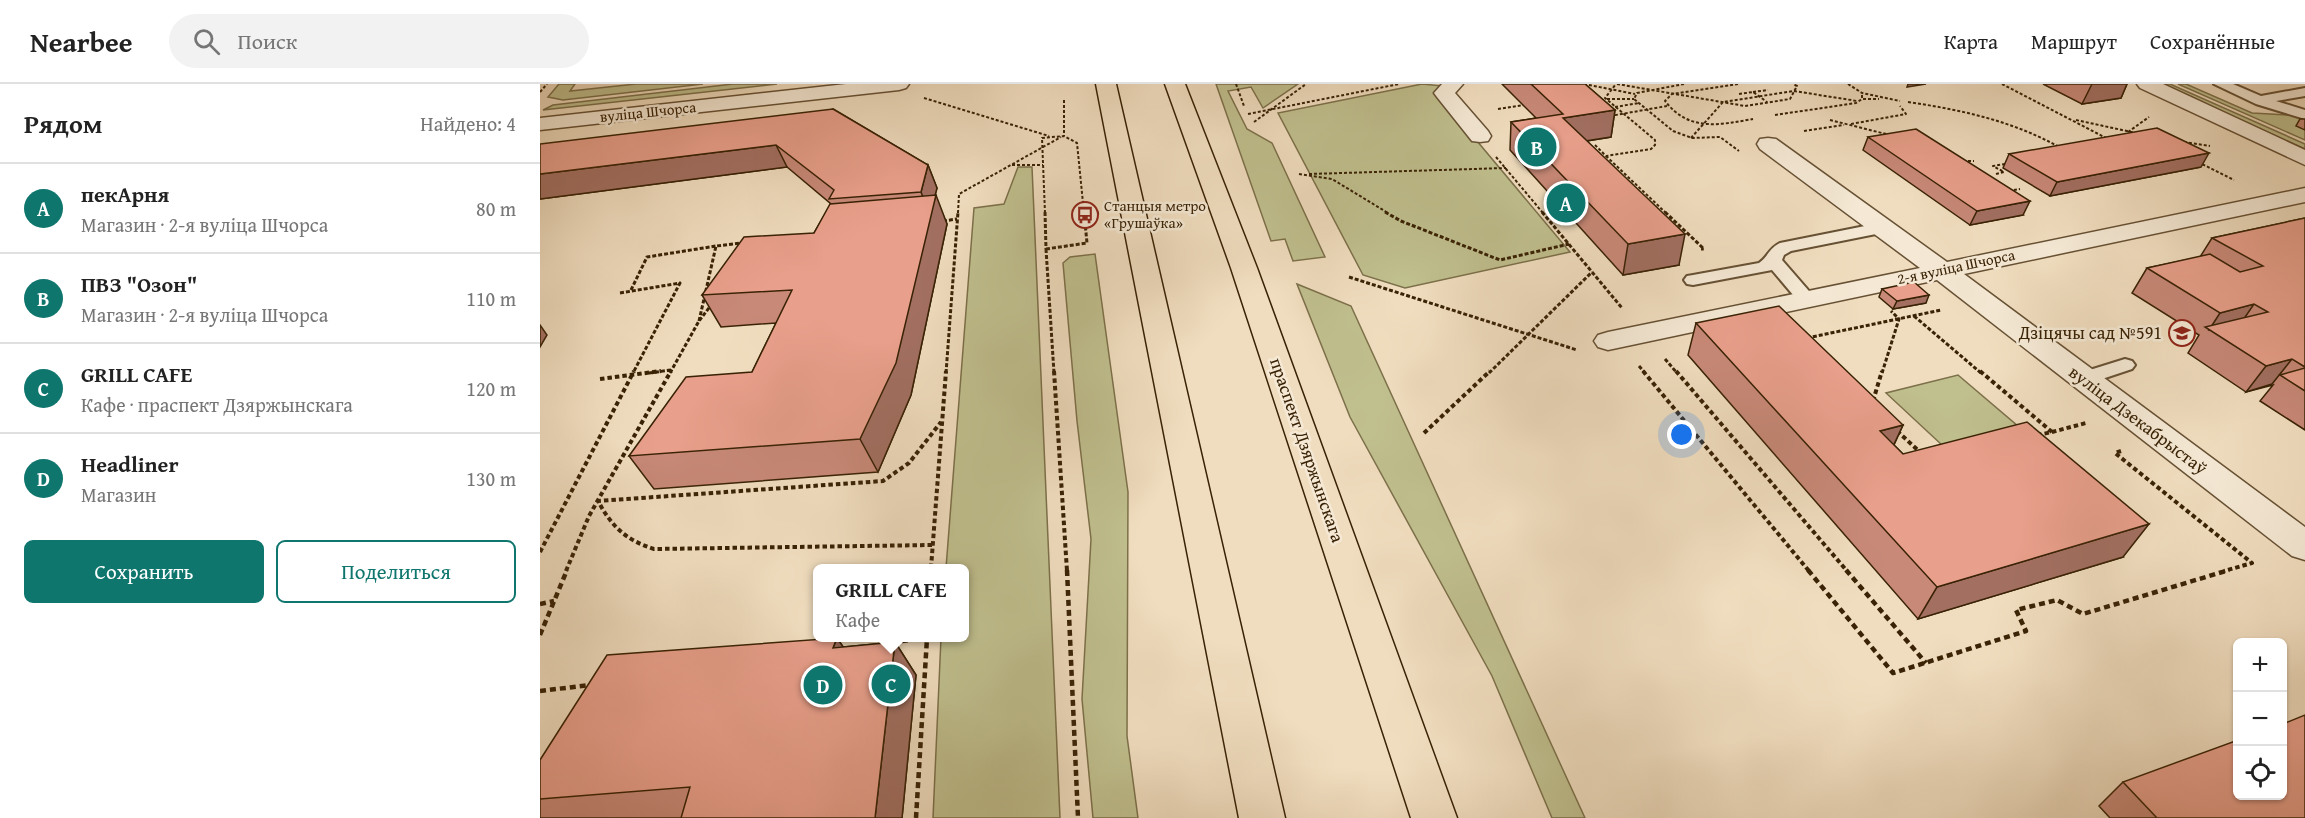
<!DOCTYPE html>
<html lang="ru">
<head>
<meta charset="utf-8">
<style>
  body { margin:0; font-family:"Gentium Book Plus",serif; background:#f2f2f2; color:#222 }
  .controls { position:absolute; right:18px; bottom:18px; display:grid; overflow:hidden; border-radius:9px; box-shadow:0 2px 4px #0004 }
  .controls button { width:54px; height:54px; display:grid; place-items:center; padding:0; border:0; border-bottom:2px solid #e0e0e0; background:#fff; color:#222; font:30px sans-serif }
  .you { position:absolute; left:1142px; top:351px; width:21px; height:21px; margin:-15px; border:4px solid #fff; border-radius:50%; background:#1a73e8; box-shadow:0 0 0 9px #1a73e833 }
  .badge { display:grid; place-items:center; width:39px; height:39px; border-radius:50%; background:#0f766e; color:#fff; font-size:20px; font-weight:700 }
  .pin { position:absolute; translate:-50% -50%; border:3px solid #fff; box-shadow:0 2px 6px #0006 }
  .popup { position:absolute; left:273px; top:480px; width:156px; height:78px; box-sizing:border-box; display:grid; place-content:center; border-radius:9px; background:#fff; filter:drop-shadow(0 2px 4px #0005); font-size:20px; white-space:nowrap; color:#767676 }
  .popup b { font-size:22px; color:#222 }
  .popup::after { content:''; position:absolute; left:50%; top:100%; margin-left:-12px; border:12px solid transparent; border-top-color:#fff }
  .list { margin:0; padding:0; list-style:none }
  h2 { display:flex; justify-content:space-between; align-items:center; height:78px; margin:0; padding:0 24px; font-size:26px }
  h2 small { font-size:20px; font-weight:400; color:#767676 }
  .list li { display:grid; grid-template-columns:39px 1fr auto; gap:18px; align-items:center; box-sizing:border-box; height:90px; padding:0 24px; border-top:2px solid #e0e0e0 }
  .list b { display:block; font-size:22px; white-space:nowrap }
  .list p { margin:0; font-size:20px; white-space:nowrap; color:#767676 }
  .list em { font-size:20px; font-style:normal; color:#767676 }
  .actions { display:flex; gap:12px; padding:18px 24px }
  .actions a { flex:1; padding:14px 0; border:2px solid #0f766e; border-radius:9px; text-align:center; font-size:21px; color:#0f766e }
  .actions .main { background:#0f766e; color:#fff }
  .icon { flex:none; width:33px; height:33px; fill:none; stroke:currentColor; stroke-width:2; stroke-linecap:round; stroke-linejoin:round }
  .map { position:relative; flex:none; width:1765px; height:734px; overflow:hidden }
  header { display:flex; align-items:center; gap:36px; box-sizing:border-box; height:84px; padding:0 30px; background:#fff; border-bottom:2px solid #e0e0e0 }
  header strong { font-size:28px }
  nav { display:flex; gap:33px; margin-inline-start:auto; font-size:21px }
  .search { width:420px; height:54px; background:#f2f2f2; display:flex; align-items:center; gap:15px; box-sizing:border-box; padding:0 21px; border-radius:33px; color:#767676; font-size:22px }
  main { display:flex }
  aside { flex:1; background:#fff }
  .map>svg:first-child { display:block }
  .green { fill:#c0bf8e; stroke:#7c704a; stroke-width:1.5 }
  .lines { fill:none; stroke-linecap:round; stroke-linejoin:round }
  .service-casing { stroke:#675134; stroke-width:4 }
  .minor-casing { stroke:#675134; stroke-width:3 }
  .tertiary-casing { stroke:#675134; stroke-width:3 }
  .primary-casing { stroke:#392205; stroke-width:3 }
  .path-far3 { stroke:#392205; stroke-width:2; stroke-dasharray:3 2; stroke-linecap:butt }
  .path-far2 { stroke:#392205; stroke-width:3; stroke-dasharray:4 2; stroke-linecap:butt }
  .path-far1 { stroke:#392205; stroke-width:4; stroke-dasharray:4.5 3; stroke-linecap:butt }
  .path { stroke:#392205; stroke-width:4.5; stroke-dasharray:6 4; stroke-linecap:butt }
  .service { fill:#f5e9d5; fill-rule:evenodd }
  .minor { fill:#f5e9d5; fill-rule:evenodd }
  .tertiary { fill:#f5e9d5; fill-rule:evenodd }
  .primary { fill:#f0ddbf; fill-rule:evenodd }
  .wall { fill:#c88978; stroke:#392205; stroke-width:1.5 }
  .shaded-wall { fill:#a26f61; stroke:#392205; stroke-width:1.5 }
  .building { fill:#e89f8b; stroke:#392205; stroke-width:1.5 }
  .labels { text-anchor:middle; stroke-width:5; stroke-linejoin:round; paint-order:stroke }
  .far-street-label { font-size:15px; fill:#392205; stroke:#f5e9d5 }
  .far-poi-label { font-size:15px; fill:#392205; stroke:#f5e9d5; text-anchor:start }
  .poi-label { font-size:18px; fill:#392205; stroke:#f5e9d5; text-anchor:end }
  .street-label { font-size:18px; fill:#392205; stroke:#f5e9d5 }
</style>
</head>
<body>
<header>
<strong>Nearbee</strong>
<div class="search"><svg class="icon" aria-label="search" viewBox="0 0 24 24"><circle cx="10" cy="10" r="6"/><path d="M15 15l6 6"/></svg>Поиск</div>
<nav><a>Карта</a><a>Маршрут</a><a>Сохранённые</a></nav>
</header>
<main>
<aside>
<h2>Рядом<small>Найдено: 4</small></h2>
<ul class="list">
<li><span class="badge">A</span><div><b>пекАрня</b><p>Магазин · 2-я вуліца Шчорса</p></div><em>80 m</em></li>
<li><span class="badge">B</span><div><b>ПВЗ &quot;Озон&quot;</b><p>Магазин · 2-я вуліца Шчорса</p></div><em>110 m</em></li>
<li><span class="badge">C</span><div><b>GRILL CAFE</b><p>Кафе · праспект Дзяржынскага</p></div><em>120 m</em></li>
<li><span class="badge">D</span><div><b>Headliner</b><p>Магазин</p></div><em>130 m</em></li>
</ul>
<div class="actions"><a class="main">Сохранить</a><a>Поделиться</a></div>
</aside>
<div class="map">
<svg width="1765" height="734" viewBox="0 0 1765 734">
  <rect width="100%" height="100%" fill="#f0ddbf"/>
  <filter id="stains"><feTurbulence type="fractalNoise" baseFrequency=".00333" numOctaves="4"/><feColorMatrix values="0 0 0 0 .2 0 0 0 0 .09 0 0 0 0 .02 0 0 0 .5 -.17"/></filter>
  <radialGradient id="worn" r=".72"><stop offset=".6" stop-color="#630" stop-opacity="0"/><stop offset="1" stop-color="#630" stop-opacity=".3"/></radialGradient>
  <!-- green -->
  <path class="green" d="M19,0H35L30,7L96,0H163L23,16L8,13Z
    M193,0H237L3,26L13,21Z
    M676,0H758L723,24L711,3L688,7L707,45L732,59L785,173L753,177L745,155L731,157Z
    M882,0L903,2L896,8L1030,168L865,204L823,191L738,29Z
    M1621,0H1630L1765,60V65Z
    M1638,0H1646L1712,29L1750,31L1765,36V56Z
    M478,83H492L520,734H393L401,554H424V484H406L434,124L464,120Z
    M555,170L588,408L587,652L598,734H553L542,615L551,455L537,337L523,179L530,173Z
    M757,200L811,222L1045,734H1012L952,592L810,333Z
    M1418,291L1479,343L1403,362L1346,309Z"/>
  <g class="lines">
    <defs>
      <path id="service" d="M1674,0H1693L1721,12L1765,4V12L1736,17L1765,26V35L1716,20Z
        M1340,139L1346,140L1348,144L1346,148L1251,167L1244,171L1242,176L1275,214L1273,218H1259L1232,186L1153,201L1147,200L1144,196L1147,192L1153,191L1219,179C1229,172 1228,165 1240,159Z
        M1585,275L1592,277L1595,281L1592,285L1544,301L1537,300L1534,295L1537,290Z"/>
      <path id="minor" d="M902,0H923L915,9L948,47L951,52L948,57L940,58L932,57L897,13L894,9Z
        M1597,0H1623L1765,66V81L1600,4Z
        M1228,54L1236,55L1407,178L1765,104V118L1424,190L1765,443V476L1752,472L1397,196L1068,266L1058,263L1054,257L1058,251L1068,248L1380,184L1220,65L1217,60L1220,55Z"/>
      <path id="tertiary" d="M306,0H369L366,4L359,6L0,46V34Z"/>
      <path id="primary" d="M556,0H576L745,734H699Z
        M625,0H645L717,184L917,734H871L691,184Z"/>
    </defs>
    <!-- service casing -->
    <use href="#service" class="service-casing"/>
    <!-- minor casing -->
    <use href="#minor" class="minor-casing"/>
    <!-- tertiary casing -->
    <use href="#tertiary" class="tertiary-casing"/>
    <!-- primary casing -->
    <use href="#primary" class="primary-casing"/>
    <!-- path-far3 -->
    <path class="path-far3" d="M696,0L704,22
      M1044,0L1095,10
      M1077,0L1205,22L1250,15L1257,2L1253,0
      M1144,0L1097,9L1094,15L1133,47L1152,54L1180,53L1199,67
      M1198,0L1132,10L1125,17C1149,48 1179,41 1213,35
      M1308,0L1322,9L1360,17
      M1462,0L1568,55
      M0,8L7,0
      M1213,8L1228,6
      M1199,10L1213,8L1227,18
      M384,14L509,52
      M1067,15H1094
      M1323,15H1339
      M524,16V52
      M1368,18C1422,26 1473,37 1521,64
      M1075,23L1099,19
      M958,25L984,21
      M708,30L859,0
      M1235,31L1316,19L1322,15V9
      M1070,32L1127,22
      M1290,36L1350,51
      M1536,36L1596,49
      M714,38L766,0
      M1311,40L1366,30L1360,22
      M1264,47L1304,41
      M1588,48L1609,33
      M1151,54L1183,18L1254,7L1317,17
      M1644,58L1670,62
      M1055,61L1066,72L1111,65L1115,61V56L1065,14L1076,0
      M1066,72L1126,129
      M956,73L1003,129
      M1423,77H1434
      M1658,78L1694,96
      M472,81H503
      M759,90L792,95L848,129
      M769,90L966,84
      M1456,90L1464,88L1453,82L1470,79
      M1469,107L1480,105
      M418,129L419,110L521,53
      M505,129L502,54L524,52L537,59L544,129"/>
    <!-- path-far2 -->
    <path class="path-far2" d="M505,128L506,165
      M845,128L861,137L960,176L1029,160
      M1002,128L1082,224
      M1125,128L1164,165H1161
      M545,131L559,129
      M403,137L417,135
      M506,165L514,289
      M506,165L547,159L544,128
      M809,193L1037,266
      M91,206L107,173L176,162
      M80,209L140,199L93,289
      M1374,232L1441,289
      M159,237L176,162L202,159
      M1267,254L1401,226
      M1125,275L1137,289
      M1099,282L1105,289
      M109,289L131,286
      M130,289L159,237L172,220
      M406,289L418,128
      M949,289L1052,188
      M1342,289L1359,235L1351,227"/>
    <!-- path-far1 -->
    <path class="path-far1" d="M514,287L527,487
      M1103,287L1269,487
      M1136,287L1307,487
      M1440,287L1512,348L1498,351
      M60,295L121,287
      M1333,317L1342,287
      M1357,347L1380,368
      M1512,348L1546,339
      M884,349L950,287
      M1581,367L1575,369L1712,479L1684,487
      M392,461L114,465C86,456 72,443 58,417L343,397L369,379L401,338
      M0,468L94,287
      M391,484L406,287
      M26,487L49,432L131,287"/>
    <!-- path -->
    <path class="path" d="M527,486L538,734
      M1268,486L1353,589L1486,547L1476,526L1517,516L1543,530L1689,486
      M1306,486L1386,579
      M0,520L14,517
      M0,551L27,486
      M342,560L383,554
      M0,607L50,601
      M376,734L387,554"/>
    <!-- service -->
    <use href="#service" class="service"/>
    <!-- minor -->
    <use href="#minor" class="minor"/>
    <!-- tertiary -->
    <use href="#tertiary" class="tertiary"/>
    <!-- primary -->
    <use href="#primary" class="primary"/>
  </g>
  <!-- wall -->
  <path class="wall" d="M962,0H1045L1075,26L1071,53L1047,57L1139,181L1083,191L970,66L971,38L996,34Z
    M1503,0H1587L1581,14L1542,20Z
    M293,25L388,81L397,104L395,111L407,140L371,311L338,388L114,405L89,372L212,288L236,239L181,243L162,211L274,149L291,120L247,83L0,115Z
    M1760,35H1765V46L1756,42Z
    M1328,53L1483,131L1430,141L1323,66Z
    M1469,70L1661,83L1510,112L1463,84Z
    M1765,134V346L1720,317L1733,301L1706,308L1648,269L1659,251L1592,209L1607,184L1660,173L1672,154Z
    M1342,205L1386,219L1353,225L1339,213Z
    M1156,239L1363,341L1354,361L1363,370L1583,473L1378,535L1148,271Z
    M297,554L303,563L355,558L376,591L362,734H0V676Z
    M1583,698L1765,734H1570L1559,722Z"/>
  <!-- shaded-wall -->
  <path class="shaded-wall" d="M1368,0H1386L1367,3Z
    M1552,0H1587L1581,14L1542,20Z
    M1075,26L1071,53L1020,61L1023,34Z
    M236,61L247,83L0,115V90Z
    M1669,69L1661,83L1510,112L1517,98Z
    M388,81L397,104L390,131L381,108Z
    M396,111L407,140L371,311L338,388L320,355Z
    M1490,117L1483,131L1430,141L1437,127Z
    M1145,150L1139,181L1083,191L1088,160Z
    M1389,211L1386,219L1353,225L1357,217Z
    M1714,220L1697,245L1669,246L1680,229Z
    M0,241L7,251L0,263Z
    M1752,275L1732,300L1706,308L1726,282Z
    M1363,341L1348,373L1340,347Z
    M1609,440L1583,473L1378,535L1397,503Z
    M297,554L319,586L293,564Z
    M355,558L376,591L362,734H335Z"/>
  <!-- building -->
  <path class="building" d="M991,0H1045L1075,26L1023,34L1145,150L1088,160L971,38L1023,30Z
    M293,25L388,81L381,108L289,115L294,106L236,61L0,90V60Z
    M1617,44L1669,69L1517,98L1469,70Z
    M1376,45L1490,117L1437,127L1328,53Z
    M396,111L356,279L320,355L89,372L146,293L212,288L252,206L162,211L204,153L274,149L290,120Z
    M1765,134V283L1752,275L1726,282L1665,243L1728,228L1714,220L1680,229L1607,184L1670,170L1700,188L1723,182L1672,154Z
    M1374,198L1389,211L1357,217L1342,205Z
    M1239,222L1363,341L1340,347L1363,370L1487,338L1609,440L1397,503L1156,239Z
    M1765,284V307L1740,291Z
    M297,554L293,564L355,558L335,734H141L150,703L0,715V676L67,571Z
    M1765,631V734H1617L1583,698L1698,656V711H1743V640Z"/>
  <!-- icons -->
  <defs>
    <symbol id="bus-ring" viewBox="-11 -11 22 22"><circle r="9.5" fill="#f5e9d5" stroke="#8f2418" stroke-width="1.5"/><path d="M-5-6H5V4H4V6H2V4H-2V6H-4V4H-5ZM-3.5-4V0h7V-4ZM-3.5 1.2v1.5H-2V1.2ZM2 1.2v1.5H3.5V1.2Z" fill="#8f2418"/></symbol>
    <symbol id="school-ring" viewBox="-11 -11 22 22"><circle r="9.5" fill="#f5e9d5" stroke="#8f2418" stroke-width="1.5"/><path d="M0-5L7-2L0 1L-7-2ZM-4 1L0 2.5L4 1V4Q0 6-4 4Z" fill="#8f2418"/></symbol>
  </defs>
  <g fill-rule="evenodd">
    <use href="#bus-ring" x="530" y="116" width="30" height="30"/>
    <use href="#school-ring" x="1627" y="234" width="30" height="30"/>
  </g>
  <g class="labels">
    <!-- far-street labels -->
    <g class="far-street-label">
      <text transform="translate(108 28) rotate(-6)" y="5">вуліца Шчорса</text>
      <text transform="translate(1416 183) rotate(-12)" y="5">2-я вуліца Шчорса</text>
    </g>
    <!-- far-poi labels -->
    <g class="far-poi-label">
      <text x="564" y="127">Станцыя метро<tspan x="564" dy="17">«Грушаўка»</tspan></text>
    </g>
    <!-- poi labels -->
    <g class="poi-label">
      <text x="1622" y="255">Дзіцячы сад №591</text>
    </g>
    <!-- street labels -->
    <g class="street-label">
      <text transform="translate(1598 336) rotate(37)" y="6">вуліца Дзекабрыстаў</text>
      <text transform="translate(767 366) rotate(71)" y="6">праспект Дзяржынскага</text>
    </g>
  </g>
  <rect width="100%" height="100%" filter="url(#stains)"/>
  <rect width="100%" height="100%" fill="url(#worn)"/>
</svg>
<div class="controls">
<button>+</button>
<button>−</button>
<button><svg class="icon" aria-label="locate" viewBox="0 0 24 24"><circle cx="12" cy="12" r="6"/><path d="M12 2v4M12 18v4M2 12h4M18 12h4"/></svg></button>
</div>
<div class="you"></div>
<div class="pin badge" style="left:1026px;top:119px">A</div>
<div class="pin badge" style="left:997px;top:63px">B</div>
<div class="pin badge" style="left:351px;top:600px">C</div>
<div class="popup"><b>GRILL CAFE</b>Кафе</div>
<div class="pin badge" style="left:283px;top:601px">D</div>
</div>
</main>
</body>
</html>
